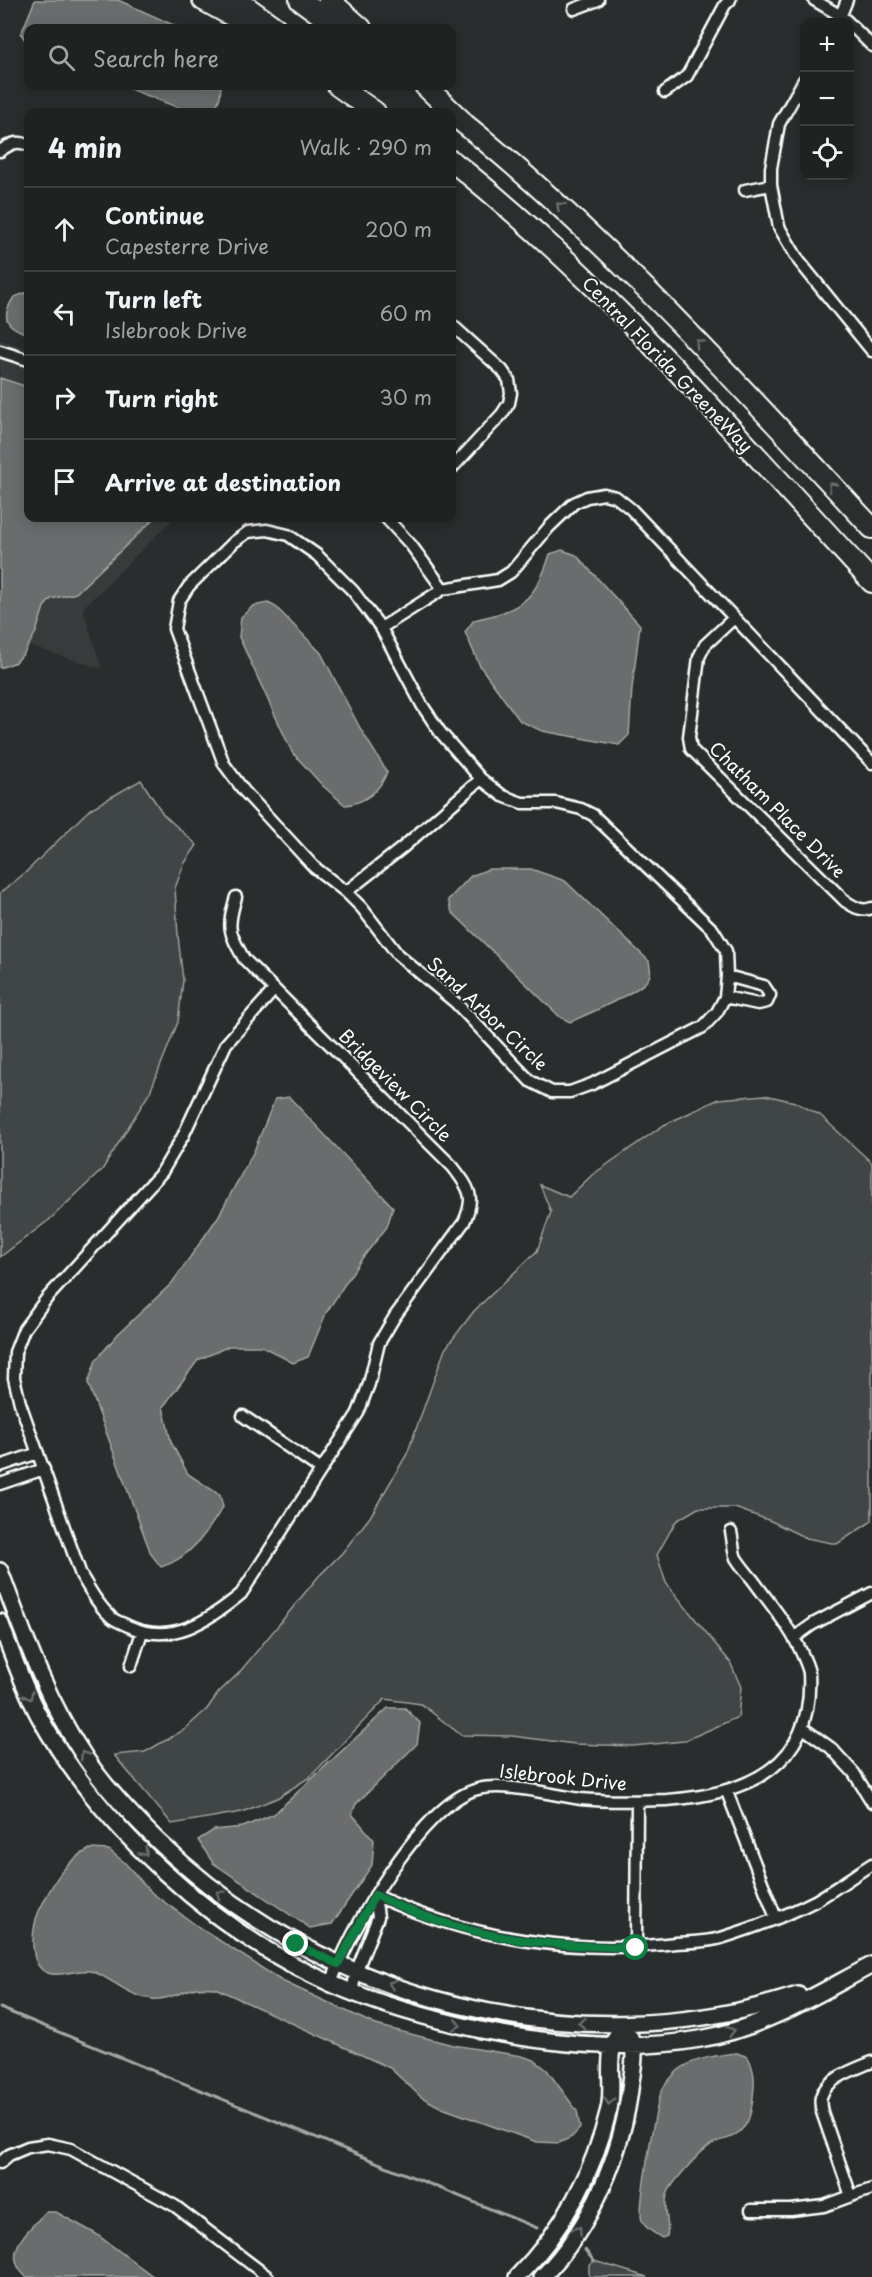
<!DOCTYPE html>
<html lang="en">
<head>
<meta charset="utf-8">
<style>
  body { margin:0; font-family:"Playpen Sans",sans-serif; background:#2d2f2f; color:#f1f3f6 }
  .controls { position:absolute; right:18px; top:18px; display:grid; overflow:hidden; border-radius:12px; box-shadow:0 3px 15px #0003 }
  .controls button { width:54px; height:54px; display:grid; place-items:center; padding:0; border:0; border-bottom:2px solid #3d3f40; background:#202222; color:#f1f3f6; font:30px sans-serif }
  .stop { position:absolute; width:18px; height:18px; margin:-14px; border:4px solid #0b8043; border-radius:50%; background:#fff }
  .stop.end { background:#0b8043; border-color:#fff; box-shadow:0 2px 6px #0008 }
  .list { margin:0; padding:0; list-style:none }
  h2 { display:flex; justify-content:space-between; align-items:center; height:78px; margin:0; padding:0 24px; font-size:26px }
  h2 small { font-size:20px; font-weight:400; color:#a2a4a5 }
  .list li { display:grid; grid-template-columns:39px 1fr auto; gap:18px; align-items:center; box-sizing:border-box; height:84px; padding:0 24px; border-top:2px solid #3d3f40 }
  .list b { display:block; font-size:22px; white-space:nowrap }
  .list p { margin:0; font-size:20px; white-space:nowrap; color:#a2a4a5 }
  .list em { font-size:20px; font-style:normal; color:#a2a4a5 }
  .icon { flex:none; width:33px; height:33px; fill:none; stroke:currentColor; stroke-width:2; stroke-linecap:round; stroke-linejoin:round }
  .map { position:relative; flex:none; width:872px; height:2277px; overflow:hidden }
  .search { position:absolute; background:#202222; box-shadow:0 3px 15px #0003; left:24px; top:24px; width:432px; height:66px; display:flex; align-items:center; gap:15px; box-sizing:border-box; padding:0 21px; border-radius:12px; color:#a2a4a5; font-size:22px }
  .panel { position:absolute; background:#202222; box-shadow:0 3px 15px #0003; left:24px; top:108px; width:432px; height:414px; border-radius:12px }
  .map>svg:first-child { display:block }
  .built { fill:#373a3b }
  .green { fill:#414445; stroke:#a0a2a2; stroke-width:1.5 }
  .water { fill:#6a6c6d; stroke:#a6a7a7; stroke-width:1.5 }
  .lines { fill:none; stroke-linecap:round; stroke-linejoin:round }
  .stream { stroke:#a6a7a7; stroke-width:3 }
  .street-casing { stroke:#fff; stroke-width:15 }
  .secondary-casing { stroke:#fff; stroke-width:20 }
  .highway-casing { stroke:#fff; stroke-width:24 }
  .street { stroke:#2a2d2e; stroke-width:10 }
  .secondary { stroke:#2a2d2e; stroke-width:15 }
  .highway { stroke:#2a2d2e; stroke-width:20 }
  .oneway { stroke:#6a6c6d }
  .route { stroke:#0b8043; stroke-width:8 }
  .labels { text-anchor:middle; stroke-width:4.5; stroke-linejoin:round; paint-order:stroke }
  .street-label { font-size:18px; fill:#fff; stroke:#2a2d2e }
</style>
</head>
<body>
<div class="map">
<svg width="872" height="2277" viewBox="0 0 872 2277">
  <rect width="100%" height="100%" fill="#2a2d2e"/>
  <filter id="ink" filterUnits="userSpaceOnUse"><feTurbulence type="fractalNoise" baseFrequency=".0167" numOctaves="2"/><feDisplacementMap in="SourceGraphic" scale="12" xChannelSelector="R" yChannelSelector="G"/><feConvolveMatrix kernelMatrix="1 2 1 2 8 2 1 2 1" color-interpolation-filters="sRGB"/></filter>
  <g filter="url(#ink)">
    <!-- built -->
    <path class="built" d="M0,340L28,348V518H174L83,608L102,669L0,636Z"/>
    <!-- green -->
    <path class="green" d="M141,780L163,814L197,845L184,864L175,888L178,936L183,980L178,1022L150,1092L102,1170L49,1220L0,1257V893L25,873L90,809Z
      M765,1095L795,1102L820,1115L872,1163V1521L837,1544L806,1538L771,1521L735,1508H698L676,1521L657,1555L666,1583L730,1662L741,1687L738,1717L684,1741L633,1746L575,1744L512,1736L461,1735L421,1704L385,1699L310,1777L277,1798L242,1812L172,1824L114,1755L145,1752L184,1730L207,1709L219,1692L238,1674L318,1577L342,1553L370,1517L407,1454L445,1349L474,1311L537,1251L551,1212L540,1185L569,1197L592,1175L664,1125L719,1099Z
      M594,2261L647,2277H589V2265Z"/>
    <!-- water -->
    <path class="water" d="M35,0H118L180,28H28V44L21,34Z
      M122,86H221L220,97L214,112H190Z
      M28,292V334C6,327 0,318 14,297Z
      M0,378L28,387V518H155L76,593L51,599L44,607L36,632L24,653L16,662L0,668Z
      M562,550L576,555L640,625L632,688L629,735L619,745L542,731L520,721L480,666L465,632L474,620C520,610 536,601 550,554Z
      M268,603L276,607L321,653L360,728L387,772C380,791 365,803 345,805L323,786L292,752L239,637L241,617L253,606Z
      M489,869H531L565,881L649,961C650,968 652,973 648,979C641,991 586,1015 570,1022L560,1017L452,912L448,900L471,876Z
      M289,1097L393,1207L387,1227L360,1261L326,1313L308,1357L293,1363L262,1346H229L198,1360L163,1407L171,1442L188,1474L220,1495L223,1507C207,1532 191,1558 161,1567L151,1554L88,1383L96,1360L118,1334L172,1283L218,1217L254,1151L275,1099Z
      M388,1708H405L420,1723L417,1744L356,1804L352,1814L374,1840L372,1865L332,1924L310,1928L213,1863L198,1840L214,1830L243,1827L274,1814Z
      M90,1849L109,1850L125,1863L152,1893L200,1928L282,1981L376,2025L453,2045L522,2056L534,2060L547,2070L577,2111L580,2128L572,2137L559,2143L537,2142L442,2108L421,2097L390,2068L215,1988C209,1988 202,1987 196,1988C182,1991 167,2001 152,1999C128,1996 114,1980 94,1972C79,1967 62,1978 48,1973C27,1966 32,1926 39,1911C53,1884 61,1864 90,1849Z
      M737,2053L748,2057C755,2071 755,2082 753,2097C751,2116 748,2130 729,2138C723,2140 717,2141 712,2144C701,2150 670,2184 667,2195C663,2209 670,2223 667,2236L662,2238C656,2234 645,2229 642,2221C637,2209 656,2104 662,2090C665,2084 675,2073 680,2069C695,2058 719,2055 737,2053Z
      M46,2212H56L96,2234L154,2277H26C0,2253 28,2230 46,2212Z"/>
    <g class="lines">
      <!-- stream -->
      <path class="stream" d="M0,2008L537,2228
        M585,2250L594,2261"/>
      <defs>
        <path id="street" d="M814,0L841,16L848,22
          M574,9L598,0
          M838,22L847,0
          M850,24L872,46
          M804,80L779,124L771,168V185L779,227L799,261L872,351
          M665,92L687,76L725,5L730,0
          M0,151C10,144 17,140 28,145
          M745,190L771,185
          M452,325L502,370L509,380L511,393L509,403L502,414L452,468
          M0,351L28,360
          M386,518L411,545L443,589
          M267,530L288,535L317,555L353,591L381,628L422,705L440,732L481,779L503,796L522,803H556L581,809L593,815L713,930L726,951L727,976L725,997L717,1012L703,1027L592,1084L570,1092H552L530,1081L456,1003L398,955L362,908L346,892L314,867L244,791L224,764L174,629L179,601L189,586L234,542L248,532Z
          M734,618L705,645L699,657L689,737L691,749L845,901C854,907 862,912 872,908
          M381,628L443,589L498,580L511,572L549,527L574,503L587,497L604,494L616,497L631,509L872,763
          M346,892L402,848L481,779
          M236,897C227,927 228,931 244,959L453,1167C469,1188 476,1196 464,1222L395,1316L379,1343L369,1384L358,1413L241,1594C208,1621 171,1646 128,1626C122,1623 115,1621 111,1617C98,1605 90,1590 81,1575L20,1403L14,1378L15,1352L24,1329L47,1298L162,1172L183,1136L226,1044L274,990
          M725,997L758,1004L767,1002L770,995L764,986L727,976
          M243,1416L320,1469
          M0,1466L38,1453
          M0,1484L44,1469
          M795,1637L813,1624L872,1593
          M131,1666L142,1632
          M803,1728L831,1748L854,1773L872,1802
          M727,1792L776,1918
          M375,1895C468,1939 574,1955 676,1943C691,1942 708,1942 721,1938C753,1928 786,1916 815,1901C834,1890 853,1876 872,1864
          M636,1948L637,1802
          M331,1984C348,1932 423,1802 478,1789C505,1782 552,1795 581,1799C610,1802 639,1801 667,1800C749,1794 814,1766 809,1673C808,1667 805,1661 803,1656C791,1628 771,1605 753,1580C747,1573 741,1566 736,1558C733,1551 733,1540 731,1532
          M352,1992L356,1972L378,1917L375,1895
          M872,2062C856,2069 826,2078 821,2097C820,2101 821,2108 822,2112L851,2196L872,2189
          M0,2163L9,2155L28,2147L48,2144L71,2149L175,2206L268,2277
          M751,2210H791L824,2206L851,2196"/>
        <path id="secondary" d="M0,1571C24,1636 47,1701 86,1759C107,1790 133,1817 160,1843C326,2002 578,2066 798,1995
          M0,1622C12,1654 23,1686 39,1716C99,1826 217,1934 332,1984C380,2005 430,2019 481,2030C551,2044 628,2052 700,2039C762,2029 817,1994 872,1965
          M517,2277C563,2231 594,2172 609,2109C614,2088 607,2065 613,2045C615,2037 620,2030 623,2024
          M542,2277C592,2227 623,2152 631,2082C633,2067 637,2051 630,2037"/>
        <path id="highway" d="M203,0L254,28
          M237,0L276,28
          M300,0L339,28
          M329,0L361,28
          M338,86L375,112
          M425,86L462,121
          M452,114C607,237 738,384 872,528
          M452,161C607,284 738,437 872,582"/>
      </defs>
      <!-- street casing -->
      <use href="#street" class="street-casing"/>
      <!-- secondary casing -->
      <use href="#secondary" class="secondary-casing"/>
      <!-- highway casing -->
      <use href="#highway" class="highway-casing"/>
      <!-- street -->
      <use href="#street" class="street"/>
      <!-- secondary -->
      <use href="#secondary" class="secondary"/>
      <!-- highway -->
      <use href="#highway" class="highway"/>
    </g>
    <!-- one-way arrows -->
    <defs><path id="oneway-chevron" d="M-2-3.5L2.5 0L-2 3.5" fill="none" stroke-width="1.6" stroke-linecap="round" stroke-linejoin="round" transform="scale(1.5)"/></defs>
    <g class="oneway">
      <use href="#oneway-chevron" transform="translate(560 206) rotate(-138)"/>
      <use href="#oneway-chevron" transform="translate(699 343) rotate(-133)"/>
      <use href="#oneway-chevron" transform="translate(832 486) rotate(-133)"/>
      <use href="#oneway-chevron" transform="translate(29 1696) rotate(64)"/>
      <use href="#oneway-chevron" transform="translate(84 1755) rotate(-123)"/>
      <use href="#oneway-chevron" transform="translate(144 1852) rotate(46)"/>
      <use href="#oneway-chevron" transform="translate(220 1894) rotate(-143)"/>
      <use href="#oneway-chevron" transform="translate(392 1984) rotate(-160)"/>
      <use href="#oneway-chevron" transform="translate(582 2023) rotate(-177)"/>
      <use href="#oneway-chevron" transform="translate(457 2025) rotate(12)"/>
      <use href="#oneway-chevron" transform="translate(731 2031) rotate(-16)"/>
      <use href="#oneway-chevron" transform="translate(609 2101) rotate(96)"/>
      <use href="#oneway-chevron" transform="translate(578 2230) rotate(-55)"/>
    </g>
  </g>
  <g class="lines" filter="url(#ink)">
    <!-- route -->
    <path class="route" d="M296,1944L338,1964L375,1895C414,1914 458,1929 502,1937C546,1945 591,1946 636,1948"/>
  </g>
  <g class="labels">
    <!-- street labels -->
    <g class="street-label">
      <text transform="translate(667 365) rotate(46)" y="6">Central Florida GreeneWay</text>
      <text transform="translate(777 810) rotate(45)" y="6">Chatham Place Drive</text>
      <text transform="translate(487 1014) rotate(43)" y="6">Sand Arbor Circle</text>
      <text transform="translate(395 1086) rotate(45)" y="6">Bridgeview Circle</text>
      <text transform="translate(563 1778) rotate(6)" y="6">Islebrook Drive</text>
    </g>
  </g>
</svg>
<div class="controls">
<button>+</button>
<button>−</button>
<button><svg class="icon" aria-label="locate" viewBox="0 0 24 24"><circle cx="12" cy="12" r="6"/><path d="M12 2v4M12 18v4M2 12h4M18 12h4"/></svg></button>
</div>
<div class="stop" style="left:636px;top:1948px"></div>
<div class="stop end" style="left:296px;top:1944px"></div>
<div class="search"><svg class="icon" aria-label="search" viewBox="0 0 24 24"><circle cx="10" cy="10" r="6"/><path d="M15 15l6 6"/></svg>Search here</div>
<section class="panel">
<h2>4 min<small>Walk · 290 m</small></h2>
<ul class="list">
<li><svg class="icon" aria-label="ahead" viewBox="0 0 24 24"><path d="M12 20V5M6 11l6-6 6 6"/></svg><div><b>Continue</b><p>Capesterre Drive</p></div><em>200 m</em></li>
<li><svg class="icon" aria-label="left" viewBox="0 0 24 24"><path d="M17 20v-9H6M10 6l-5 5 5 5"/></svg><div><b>Turn left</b><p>Islebrook Drive</p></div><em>60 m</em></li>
<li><svg class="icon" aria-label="right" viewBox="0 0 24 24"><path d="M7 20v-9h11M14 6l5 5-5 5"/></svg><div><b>Turn right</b></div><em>30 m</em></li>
<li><svg class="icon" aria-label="arrive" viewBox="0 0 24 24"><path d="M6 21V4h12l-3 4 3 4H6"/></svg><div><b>Arrive at destination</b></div></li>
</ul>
</section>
</div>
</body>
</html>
